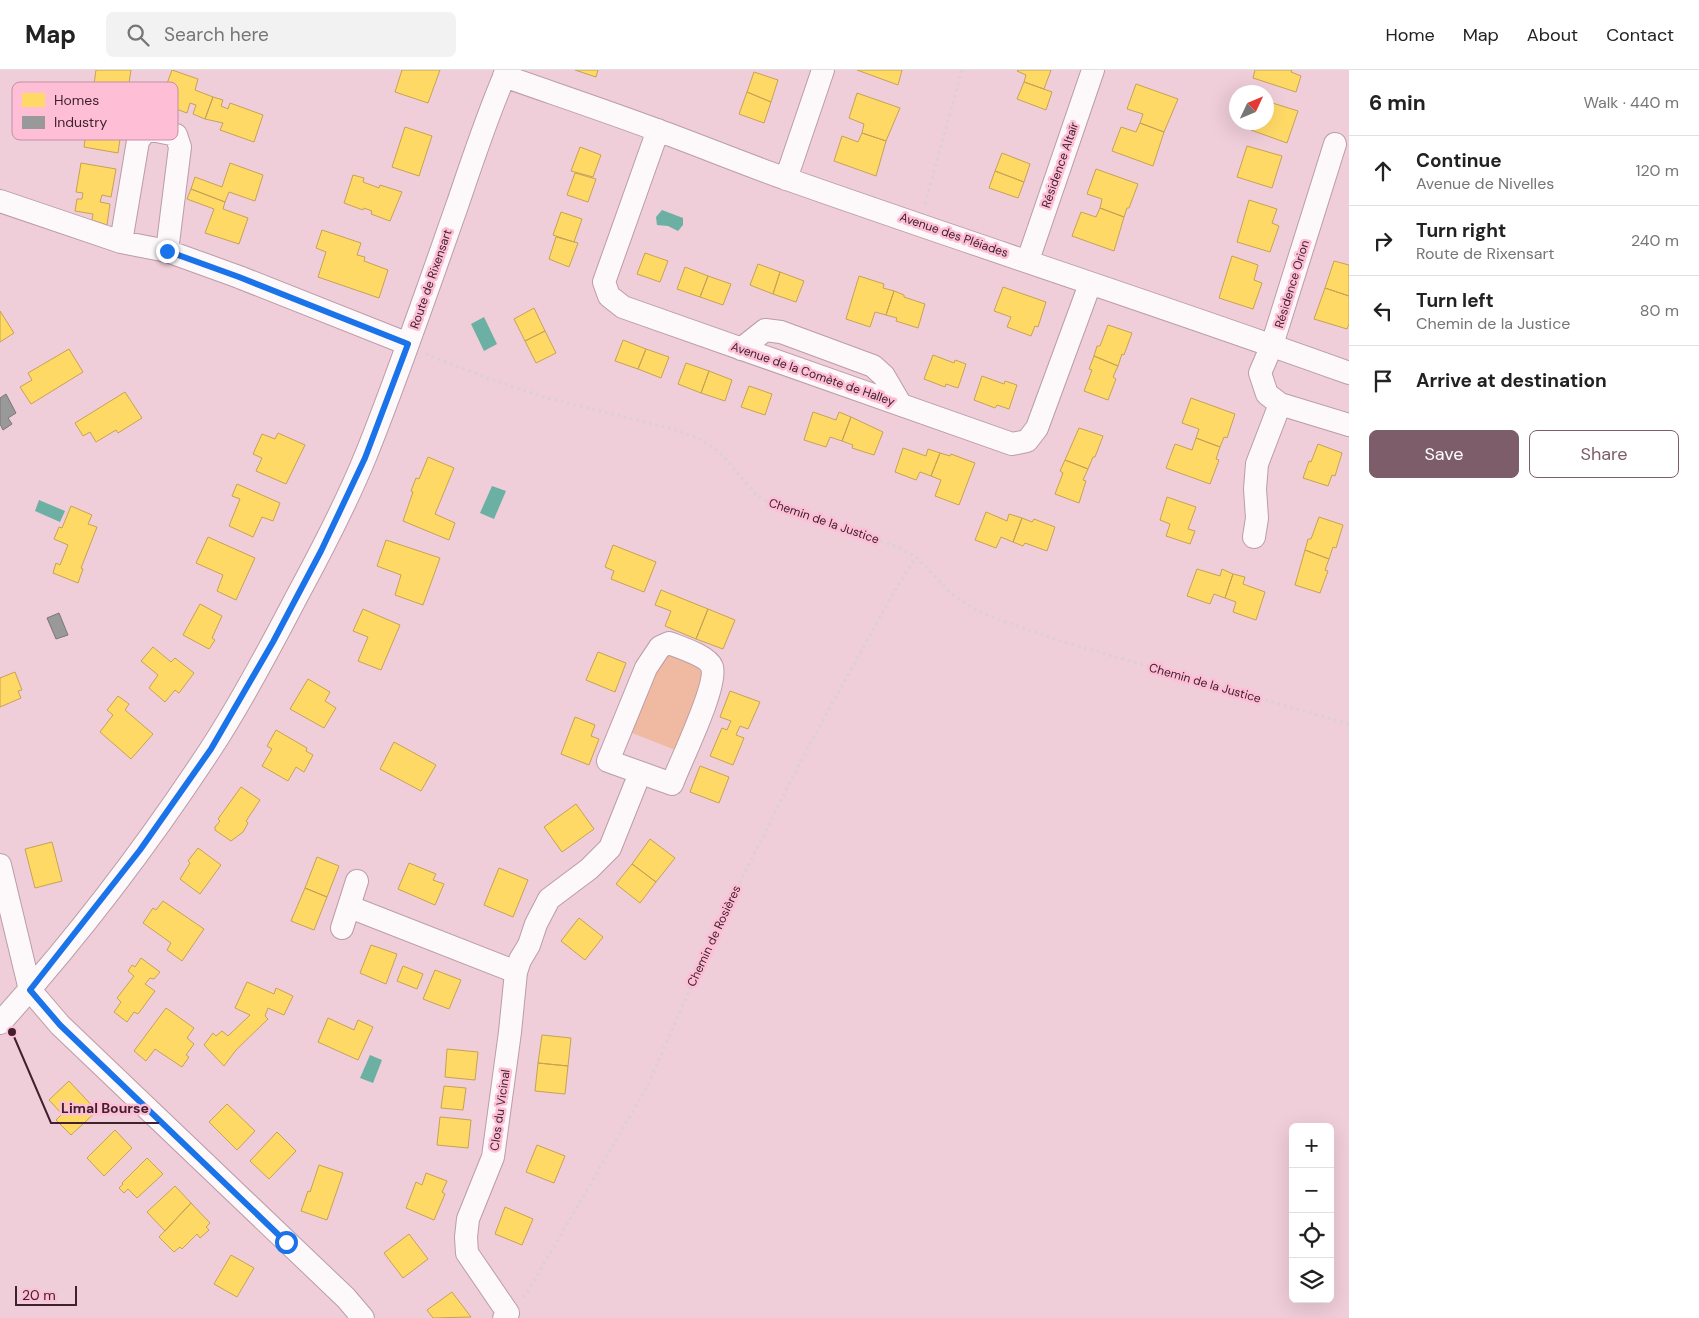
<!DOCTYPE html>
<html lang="en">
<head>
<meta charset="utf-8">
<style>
  body { margin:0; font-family:"DM Sans",sans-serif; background:#f2f2f2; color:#222 }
  .controls { position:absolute; right:15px; bottom:15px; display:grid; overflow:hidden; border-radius:8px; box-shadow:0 5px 20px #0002 }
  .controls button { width:45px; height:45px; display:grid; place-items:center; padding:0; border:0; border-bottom:1px solid #e0e0e0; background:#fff; color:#222; font:25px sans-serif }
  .compass { position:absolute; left:1229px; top:15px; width:45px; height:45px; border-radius:50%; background:#fff; box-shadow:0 5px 20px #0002; rotate:46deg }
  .scale { position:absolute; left:15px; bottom:12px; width:62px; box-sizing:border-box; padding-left:5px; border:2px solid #40212d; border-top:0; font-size:14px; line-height:18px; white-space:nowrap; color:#40212d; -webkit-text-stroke:4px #febed5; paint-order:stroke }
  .stop { position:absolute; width:15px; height:15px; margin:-11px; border:4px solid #1a73e8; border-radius:50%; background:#fff }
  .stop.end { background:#1a73e8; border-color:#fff; box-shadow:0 1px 5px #0008 }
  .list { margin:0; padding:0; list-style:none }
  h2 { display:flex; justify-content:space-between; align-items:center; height:65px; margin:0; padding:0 20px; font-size:21px }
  h2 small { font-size:16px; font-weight:400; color:#767676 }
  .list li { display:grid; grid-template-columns:32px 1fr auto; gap:15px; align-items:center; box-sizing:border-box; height:70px; padding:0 20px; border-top:1px solid #e0e0e0 }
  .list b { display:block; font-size:19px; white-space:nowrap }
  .list p { margin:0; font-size:16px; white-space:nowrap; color:#767676 }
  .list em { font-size:16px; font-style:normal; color:#767676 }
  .actions { display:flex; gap:10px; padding:15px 20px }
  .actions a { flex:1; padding:11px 0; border:1px solid #7d5d69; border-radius:8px; text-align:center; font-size:18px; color:#7d5d69 }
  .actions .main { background:#7d5d69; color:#fff }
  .icon { flex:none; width:28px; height:28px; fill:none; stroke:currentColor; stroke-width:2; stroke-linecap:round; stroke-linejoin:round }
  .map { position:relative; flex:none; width:1349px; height:1248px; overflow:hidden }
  header { display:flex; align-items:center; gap:30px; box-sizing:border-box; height:70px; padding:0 25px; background:#fff; border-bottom:1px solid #e0e0e0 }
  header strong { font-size:24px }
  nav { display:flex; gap:28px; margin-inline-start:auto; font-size:18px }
  .search { width:350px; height:45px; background:#f2f2f2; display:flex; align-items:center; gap:12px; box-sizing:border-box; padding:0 18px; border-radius:8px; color:#767676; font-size:19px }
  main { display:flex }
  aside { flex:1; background:#fff }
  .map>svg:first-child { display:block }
  .green { fill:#f0b9a1 }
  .water { fill:#6bb0a3 }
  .homes { fill:#ffd966; stroke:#c6a255 }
  .industry { fill:#999; stroke:#7e7579 }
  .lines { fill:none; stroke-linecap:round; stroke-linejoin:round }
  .minor-casing { stroke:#ba9da8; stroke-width:24 }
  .path { stroke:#dbd0d4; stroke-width:3; stroke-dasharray:2.5 4; stroke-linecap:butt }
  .minor { stroke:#fdf8f9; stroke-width:22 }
  .route { stroke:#1a73e8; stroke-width:6 }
  .labels { text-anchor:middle; stroke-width:5; stroke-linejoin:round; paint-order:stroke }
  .street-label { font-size:12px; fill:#40212d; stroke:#febed5 }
  .key { fill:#febed5; stroke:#c58fa3; stroke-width:1 }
  .key-label { font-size:14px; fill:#40212d }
  .leader { fill:none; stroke:#40212d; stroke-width:2 }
  .callout-dot { fill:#40212d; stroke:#febed5; stroke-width:2 }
  .callout-label { font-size:14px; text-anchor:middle; font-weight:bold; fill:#40212d; stroke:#febed5; stroke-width:5; stroke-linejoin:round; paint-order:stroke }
</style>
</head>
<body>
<header>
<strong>Map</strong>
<div class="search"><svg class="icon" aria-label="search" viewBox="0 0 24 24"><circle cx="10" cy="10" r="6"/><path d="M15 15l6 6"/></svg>Search here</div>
<nav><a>Home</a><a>Map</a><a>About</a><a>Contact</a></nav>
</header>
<main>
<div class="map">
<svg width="1349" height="1248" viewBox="0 0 1349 1248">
  <rect width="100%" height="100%" fill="#efcdd9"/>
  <!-- green -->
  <path class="green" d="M671,585C683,585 698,594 703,605L678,681L627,661L662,588Z"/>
  <!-- water -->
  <path class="water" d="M662,140L683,148V155L678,161L668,156L657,155L656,147Z
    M484,247L497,274L484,281L471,254Z
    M492,416L506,421L494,449L480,443Z
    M39,430L65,441L60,452L35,441Z
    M370,985L382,990L373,1013L360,1008Z"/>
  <!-- homes -->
  <path class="homes" d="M96,0H131L128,19L118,18L117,24L127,26L125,37L102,34L104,16L94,14Z
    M172,0L198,9L195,20L213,27L205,49L193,44L196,35L190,33L187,43L160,33Z
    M402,0H440L428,33L395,22Z
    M575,0H598L596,7Z
    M857,0H902L898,15Z
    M1018,0H1051L1044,19L1024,12L1026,5L1017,1Z
    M1255,0H1292L1291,2L1301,6L1296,22L1253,8Z
    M754,2L778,10L771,32L747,22Z
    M1024,12L1052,22L1046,40L1017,29Z
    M1136,14L1178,29L1164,62L1140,53L1143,44L1127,39Z
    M747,22L771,32L764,53L739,44Z
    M857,23L900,38L886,71L862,63L864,54L849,48Z
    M213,27L223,30L221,36L228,39L230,33L263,45L254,72L220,60L223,53L205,49Z
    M1266,31L1298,41L1287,73L1251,60L1253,52H1266Z
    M102,34L125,37L123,48L114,47L112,54L122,55L118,83L84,77L88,49L99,51Z
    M1140,53L1164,62L1153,96L1112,81L1121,57L1136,62Z
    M405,57L432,66L419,106L392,97Z
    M862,63L886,71L876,106L834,91L842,66L858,72Z
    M1247,76L1282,86L1272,118L1237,107Z
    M580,77L601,85L593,107L571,101Z
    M1002,83L1030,94L1024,112L995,101Z
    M81,93L116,99L111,127L102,125L100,132L110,134L107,155L92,150L93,144L75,141L77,129H82L83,123L76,122Z
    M230,93L263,105L255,131L229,122L225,132L191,119L195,107L222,117Z
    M1096,99L1138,114L1129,138H1127L1124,147L1100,138L1102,129L1087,124Z
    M995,101L1024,112L1018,128L989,118Z
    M575,103L596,109L588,132L567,125Z
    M353,105L364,108L363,112L379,118L380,115L402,122L390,151L371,144L372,141L364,138L363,140L344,133Z
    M191,119L225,132L223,139L248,148L239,174L205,163L214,139L187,129Z
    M1249,130L1277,139L1272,153L1279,156L1270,182L1237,172Z
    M1100,138L1124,147L1114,181L1072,166L1081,142L1096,147Z
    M561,142L582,149L574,172L553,165Z
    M322,160L361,173L357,185L365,187L364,191L388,200L379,228L318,207L326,182L316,178Z
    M556,167L578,173L569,197L549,189Z
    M645,183L668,191L660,212L637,204Z
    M1232,186L1258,195L1254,210L1262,213L1253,239L1219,228Z
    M1334,191L1349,195V226L1325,218Z
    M758,194L780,202L773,224L750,215Z
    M685,197L708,206L700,227L677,219Z
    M780,202L804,211L796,232L773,224Z
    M708,206L731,214L723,235L700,227Z
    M859,206L884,214L883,218L894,221L886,245L875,242L870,257L846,249Z
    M1003,217L1046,232L1038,257L1035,256L1031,266L1007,257L1011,247L994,241Z
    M1325,218L1349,226V254L1347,259L1314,249Z
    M894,221L904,225V227L925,234L918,258L896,251L897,248L886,245Z
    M534,238L545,261L525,271L514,249Z
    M0,241L14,263L0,272Z
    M1108,255L1132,263L1124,285L1122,284L1118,296L1094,286L1097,276H1100Z
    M545,261L556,283L536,293L525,271Z
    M623,270L646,279L638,299L615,291Z
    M69,279L83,302L31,334L20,317L32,310L28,303Z
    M646,279L669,287L661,308L638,299Z
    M933,285L954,293L955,290L966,294L958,318L946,314L945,317L924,309Z
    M1094,286L1118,296L1113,307L1116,309L1108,330L1084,321L1092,300L1089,299Z
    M686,293L709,301L701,323L678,314Z
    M709,301L732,310L725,331L701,323Z
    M982,306L1004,314L1005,311L1017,315L1009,339L997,335L995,338L974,330Z
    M749,316L772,324L765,345L741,337Z
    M125,322L142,348L118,363L116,360L96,372L90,362L83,366L75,353Z
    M1191,328L1235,344L1227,368L1224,367L1220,377L1196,368L1199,359L1182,353Z
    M813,342L836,350L839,342L851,347L842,371L830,367L826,377L804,370Z
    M851,347L883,362L874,385L852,378L853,375L842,371Z
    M1079,358L1103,366L1095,387H1093L1088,399L1065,390Z
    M278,363L305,375L286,414L256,401L262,388L253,384L262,364L275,369Z
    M1196,368L1220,377L1216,389L1219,390L1210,414L1166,398L1175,374L1192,380Z
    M1318,374L1342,383L1335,406L1332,405L1328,416L1303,408L1309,391L1311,392Z
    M903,378L926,386L928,379L940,383L931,406L920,402L916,410L895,402Z
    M940,383L950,386L951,384L975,393L959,435L935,426L941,410L931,406Z
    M428,387L454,398L435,444L455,453L449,470L403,451L413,422L411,421L416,408L419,409Z
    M1065,390L1088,399L1083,410L1086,411L1079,433L1055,424L1063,403L1060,401Z
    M237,414L280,433L273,451L262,447L253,467L229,456L240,429L232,426Z
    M1167,427L1196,437L1188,459L1195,461L1190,474L1166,466L1170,454L1160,450Z
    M71,436L92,445L88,454L97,457L81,498L83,499L78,513L53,503L56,493L60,495L68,475L54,469L59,457L62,458Z
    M986,442L1007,451L1009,444L1022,448L1013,472L1001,467L996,478L975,470Z
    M1319,447L1343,455L1336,478L1333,477L1329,489L1305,480L1308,469H1311Z
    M1022,448L1032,452L1034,449L1055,457L1047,481L1025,473L1023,476L1013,472Z
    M208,467L255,488L236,530L217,521L223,505L196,493Z
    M386,470L440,488L423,535L395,525L401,505L377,496Z
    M613,475L656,492L644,522L611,509L614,501L605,497Z
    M1305,480L1329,489L1325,500L1328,501L1320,523L1295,515Z
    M1197,499L1220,506L1222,499L1233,504L1225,528L1214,524L1210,534L1187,526Z
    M1233,504L1245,507L1243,514L1265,522L1256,550L1233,542L1236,532L1225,528Z
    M661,520L708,539L696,569L665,556L671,541L655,535Z
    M200,534L222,546L212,568L215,570L209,579L183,565Z
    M363,539L400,555L381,600L358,591L368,567L353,561Z
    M708,539L735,550L723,579L696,569Z
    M153,577L171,592L175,588L194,603L179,623L175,620L165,632L149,618L158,605L141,591Z
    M598,582L626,593L615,622L586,610Z
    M15,602L22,620L18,621L21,628L0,637V608Z
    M308,609L330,622L325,631L336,638L324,658L290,639Z
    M730,621L760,632L748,659L740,656L736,665L744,668L733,695L710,686L722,658L727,660L731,651L720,647Z
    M118,626L129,634L125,640L153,664L131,689L100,662L113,645L107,640Z
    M575,647L595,655L591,666L599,669L589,695L561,684Z
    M276,660L307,678L306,681L313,685L304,702L296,697L288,711L262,696L272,679L267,676Z
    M394,672L436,695L421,721L380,699Z
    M700,696L729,707L719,733L690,722Z
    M241,717L260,730L246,751L248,753L243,762L231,771L215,760V757L220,751L218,749Z
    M576,734L594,759L562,782L544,757Z
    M650,769L675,788L656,812L632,794Z
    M52,772L62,811L35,818L25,779Z
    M198,778L221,795L200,824L180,809L190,793L188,791Z
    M317,787L339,796L327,827L305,818Z
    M409,793L436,804L433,810L444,814L435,835L398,819Z
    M632,794L656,812L640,833L616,814Z
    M499,798L528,810L513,847L484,835Z
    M305,818L327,827L314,860L291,851Z
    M163,831L204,859L182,891L167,880L171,873L143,853L153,838L156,840Z
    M579,848L603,867L585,890L561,871Z
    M371,875L397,884L386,914L360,903Z
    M141,888L160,902L154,909L150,908L145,914L155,921L138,944L134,942L127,952L114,942L121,932L117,928L134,906L128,901L132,895L135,897Z
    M403,896L423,904L417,919L397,911Z
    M435,900L461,910L449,939L423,929Z
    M247,912L274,924L276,918L293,926L284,945L268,938L265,946L268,949L236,980L224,996L204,975L213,963L216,966L222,961L228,966L250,945L235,938Z
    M166,938L194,958L187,968L194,974L186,985L189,987L182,997L155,979L146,991L134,981Z
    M328,948L354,960L358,950L373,957L358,990L318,972Z
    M542,965L571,968L568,996L538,993Z
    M447,979L478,982L475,1010L445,1007Z
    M538,993L568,996L565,1024L535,1021Z
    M69,1011L97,1041L71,1065L56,1050L62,1044L49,1030Z
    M444,1016L466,1018L463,1040L441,1038Z
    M227,1034L255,1061L237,1080L209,1052Z
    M440,1047L471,1050L468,1078L437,1075Z
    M115,1060L132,1078L104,1106L87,1088Z
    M277,1062L296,1081L269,1109L250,1091Z
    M537,1075L565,1086L554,1113L526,1102Z
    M147,1088L163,1104L137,1128L128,1119L124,1123L119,1118L123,1114L122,1113Z
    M319,1095L343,1103L327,1150L301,1141L308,1121L310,1122Z
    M426,1103L447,1111L442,1122L445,1124L434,1150L406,1138L416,1112L422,1115Z
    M175,1116L191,1133L165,1161L147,1142Z
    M191,1133L210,1153L206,1157L209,1160L200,1168L197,1164L182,1179L180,1177L174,1182L159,1167Z
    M505,1137L533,1149L522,1175L495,1164Z
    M409,1164L428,1189L403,1208L384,1183Z
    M231,1185L254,1198L237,1227L214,1214Z
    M452,1222L471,1247L433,1248L427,1240Z"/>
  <!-- industry -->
  <path class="industry" d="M6,324L16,343L8,348L12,354L3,360L0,354V328Z
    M59,543L68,565L56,569L47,548Z"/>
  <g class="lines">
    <defs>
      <path id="minor" d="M504,6C555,24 606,41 657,60C701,76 744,94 787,109C974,175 1163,236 1349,303
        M658,60L604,212L609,226L623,237L1012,374L1027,371L1037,358L1090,214
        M1335,74L1272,275L1260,303L1267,324L1280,334L1349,355
        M786,109L823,0
        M0,131L121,172L167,181L239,207L408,274
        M121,172L138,71L147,59L176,65L180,77L167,181
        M1028,190L1093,0
        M741,279L765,260L781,262L873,296L884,306L901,335
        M1254,467L1257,448L1255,419L1257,394L1280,334
        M669,573C679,577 708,586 712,597C718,616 680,692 672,714L608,691L646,598L660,577Z
        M0,795L30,920L60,955L346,1228L363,1248
        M350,837L516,902
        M342,858L357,811
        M0,953C77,868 147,776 210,680C241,633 270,578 296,528C321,482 346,434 366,385C399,303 428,218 458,133C473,89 488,43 507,0
        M504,1248L508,1243L467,1183L466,1167L468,1149L493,1087L510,962L516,902L520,890L529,875L536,854L549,829L589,799L610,778L640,703"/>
    </defs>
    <!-- minor casing -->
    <use href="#minor" class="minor-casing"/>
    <!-- path -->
    <path class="path" d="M925,134L962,0
      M426,284L490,309L547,328L669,358L698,368L714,378L724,387L757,426L774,436L799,445L898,477L916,487L950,522L962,531L976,540L992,547L1064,572L1349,654
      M523,1227L527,1223L647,1017L715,862L806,681L895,520L916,487"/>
    <!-- minor -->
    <use href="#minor" class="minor"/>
  </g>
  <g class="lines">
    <!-- route -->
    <path class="route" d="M167,181L239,207L408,274L365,388L321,481L273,572L211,679L140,780L30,920L60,955L286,1172"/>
  </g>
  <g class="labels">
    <!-- street labels -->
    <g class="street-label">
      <text transform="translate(1060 95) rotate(-71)" y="4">Résidence Altaïr</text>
      <text transform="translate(954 165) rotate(19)" y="4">Avenue des Pléiades</text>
      <text transform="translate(431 209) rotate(-71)" y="4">Route de Rixensart</text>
      <text transform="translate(1292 214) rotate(-73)" y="4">Résidence Orion</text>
      <text transform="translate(813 304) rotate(19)" y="4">Avenue de la Comète de Halley</text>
      <text transform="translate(824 451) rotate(19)" y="4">Chemin de la Justice</text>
      <text transform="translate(1205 613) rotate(16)" y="4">Chemin de la Justice</text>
      <text transform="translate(714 866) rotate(-65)" y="4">Chemin de Rosières</text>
      <text transform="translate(500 1040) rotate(-82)" y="4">Clos du Vicinal</text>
    </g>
  </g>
  <!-- legend -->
  <rect x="12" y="12" width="166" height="58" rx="8" class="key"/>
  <rect x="22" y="23" width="23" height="14" fill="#ffd966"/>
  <rect x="22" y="46" width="23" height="13" fill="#999"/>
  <g class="key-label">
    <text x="54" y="35">Homes</text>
    <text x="54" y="57">Industry</text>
  </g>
  <!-- callouts -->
  <path class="leader" d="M12 962L51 1053H159"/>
  <circle class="callout-dot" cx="12" cy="962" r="5"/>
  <g class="callout-label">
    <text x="105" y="1043">Limal Bourse</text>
  </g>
</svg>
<div class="controls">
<button>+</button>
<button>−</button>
<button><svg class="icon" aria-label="locate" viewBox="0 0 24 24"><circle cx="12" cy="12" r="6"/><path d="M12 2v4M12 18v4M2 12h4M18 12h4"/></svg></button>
<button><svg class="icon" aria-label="layers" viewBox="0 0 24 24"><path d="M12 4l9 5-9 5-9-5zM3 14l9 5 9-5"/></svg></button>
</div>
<svg class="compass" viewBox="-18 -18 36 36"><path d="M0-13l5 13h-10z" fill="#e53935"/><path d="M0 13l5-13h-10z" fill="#767676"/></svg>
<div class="scale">20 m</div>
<div class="stop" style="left:286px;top:1172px"></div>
<div class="stop end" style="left:167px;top:181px"></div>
</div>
<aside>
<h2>6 min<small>Walk · 440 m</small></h2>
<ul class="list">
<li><svg class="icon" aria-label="ahead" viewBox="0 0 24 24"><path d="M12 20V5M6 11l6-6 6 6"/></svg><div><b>Continue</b><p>Avenue de Nivelles</p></div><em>120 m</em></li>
<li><svg class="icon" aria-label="right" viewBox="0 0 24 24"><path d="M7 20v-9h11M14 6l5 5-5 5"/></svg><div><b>Turn right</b><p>Route de Rixensart</p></div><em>240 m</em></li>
<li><svg class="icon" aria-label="left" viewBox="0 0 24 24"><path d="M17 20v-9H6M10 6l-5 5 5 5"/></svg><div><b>Turn left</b><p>Chemin de la Justice</p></div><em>80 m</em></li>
<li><svg class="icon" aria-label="arrive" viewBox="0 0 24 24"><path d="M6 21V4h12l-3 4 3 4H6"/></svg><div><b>Arrive at destination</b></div></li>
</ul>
<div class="actions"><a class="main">Save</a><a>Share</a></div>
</aside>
</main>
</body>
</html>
